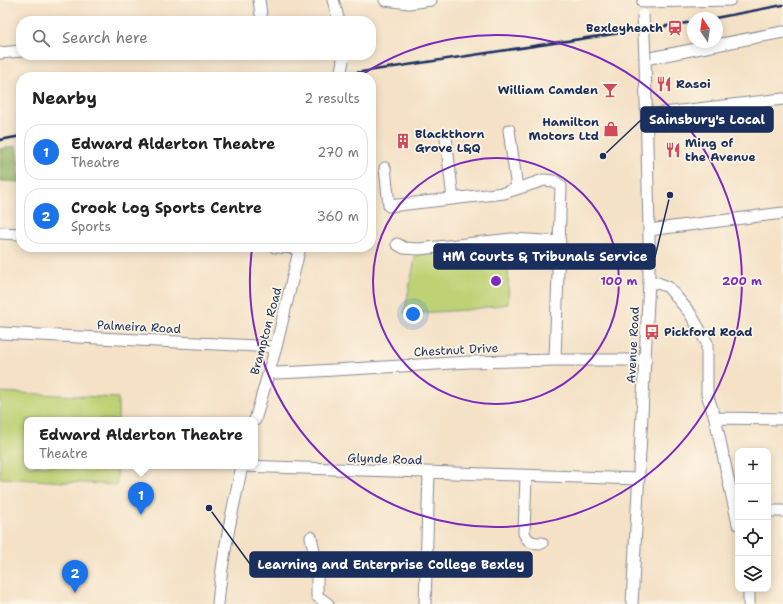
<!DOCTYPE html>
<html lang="en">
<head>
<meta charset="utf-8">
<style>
  body { margin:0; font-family:"Shantell Sans",sans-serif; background:#f6f6f6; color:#222 }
  .controls { position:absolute; right:12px; bottom:12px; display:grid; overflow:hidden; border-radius:8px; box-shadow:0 2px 10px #0003 }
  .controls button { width:36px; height:36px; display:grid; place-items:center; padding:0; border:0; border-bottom:1px solid #e0e0e0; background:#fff; color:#222; font:20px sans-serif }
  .compass { position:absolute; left:687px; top:12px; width:36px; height:36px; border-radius:50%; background:#fff; box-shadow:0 2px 10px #0003; rotate:347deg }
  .you { position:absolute; left:413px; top:314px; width:14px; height:14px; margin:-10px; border:3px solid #fff; border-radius:50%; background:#1a73e8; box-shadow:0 0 0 6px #1a73e833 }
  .badge { display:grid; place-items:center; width:26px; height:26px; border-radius:50%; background:#1a73e8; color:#fff; font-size:13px; font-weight:700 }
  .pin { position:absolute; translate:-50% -33px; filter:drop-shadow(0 1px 2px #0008) }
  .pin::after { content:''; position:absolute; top:21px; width:14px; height:12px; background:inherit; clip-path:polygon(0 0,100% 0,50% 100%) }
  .popup { position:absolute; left:24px; top:417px; width:234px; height:52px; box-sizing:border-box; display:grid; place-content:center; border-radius:8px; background:#fff; filter:drop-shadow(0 1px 3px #0005); font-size:13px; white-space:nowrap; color:#767676 }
  .popup b { font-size:15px; color:#222 }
  .popup::after { content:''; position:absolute; left:50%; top:100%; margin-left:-8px; border:8px solid transparent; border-top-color:#fff }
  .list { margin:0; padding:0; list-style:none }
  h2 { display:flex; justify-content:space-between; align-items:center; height:52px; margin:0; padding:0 16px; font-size:17px }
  h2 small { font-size:13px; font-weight:400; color:#767676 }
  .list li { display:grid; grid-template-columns:26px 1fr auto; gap:12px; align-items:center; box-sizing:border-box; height:56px; margin:0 8px 8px; padding:0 8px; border:1px solid #e0e0e0; border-radius:16px }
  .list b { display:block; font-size:15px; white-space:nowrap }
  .list p { margin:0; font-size:13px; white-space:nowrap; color:#767676 }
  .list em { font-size:13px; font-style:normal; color:#767676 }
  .icon { flex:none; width:22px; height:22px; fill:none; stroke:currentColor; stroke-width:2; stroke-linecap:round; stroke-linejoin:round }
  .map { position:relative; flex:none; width:783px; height:604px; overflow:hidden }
  .search { position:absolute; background:#fff; box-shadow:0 2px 10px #0003; left:16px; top:16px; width:360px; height:44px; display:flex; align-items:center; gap:10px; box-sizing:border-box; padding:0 14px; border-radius:16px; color:#767676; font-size:15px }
  .panel { position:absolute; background:#fff; box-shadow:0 2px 10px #0003; left:16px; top:72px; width:360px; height:180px; border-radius:16px }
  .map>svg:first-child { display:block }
  .green { fill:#bed275; stroke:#6c806a }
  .forest { fill:#96b466; stroke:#587262 }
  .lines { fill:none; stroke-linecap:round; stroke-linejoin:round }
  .minor-casing { stroke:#888892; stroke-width:13 }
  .minor { stroke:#fff; stroke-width:11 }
  .rail { stroke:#1b2f5e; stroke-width:2.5 }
  .minor-bridge-casing { stroke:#888892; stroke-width:13; stroke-linecap:butt }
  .minor-bridge { stroke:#fff; stroke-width:11 }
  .ring { fill:none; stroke:#7b2cbf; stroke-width:2 }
  .labels { text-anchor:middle; stroke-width:3.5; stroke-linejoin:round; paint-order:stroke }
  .poi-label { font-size:12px; font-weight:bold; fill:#1b2f5e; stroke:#fcf5e5; text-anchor:start }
  .street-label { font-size:12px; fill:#1b2f5e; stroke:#fcf5e5 }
  .centre { fill:#7b2cbf; stroke:#fcf5e5; stroke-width:2 }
  .ring-label { font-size:12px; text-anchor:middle; font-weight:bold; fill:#7b2cbf; stroke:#fcf5e5; stroke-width:3.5; stroke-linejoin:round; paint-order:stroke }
  .leader { fill:none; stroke:#1b2f5e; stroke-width:1.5 }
  .callout-dot { fill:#1b2f5e; stroke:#fcf5e5; stroke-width:1.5 }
  .callout { fill:#1b2f5e; stroke:#1b2f5e; stroke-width:1.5 }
  .callout-label { font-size:13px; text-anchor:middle; font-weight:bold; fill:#fff }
</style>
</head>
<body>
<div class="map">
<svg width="783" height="604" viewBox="0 0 783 604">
  <rect width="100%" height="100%" fill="#fcf5e5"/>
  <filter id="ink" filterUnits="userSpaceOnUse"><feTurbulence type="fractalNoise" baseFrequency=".025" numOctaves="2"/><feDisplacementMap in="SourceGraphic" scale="8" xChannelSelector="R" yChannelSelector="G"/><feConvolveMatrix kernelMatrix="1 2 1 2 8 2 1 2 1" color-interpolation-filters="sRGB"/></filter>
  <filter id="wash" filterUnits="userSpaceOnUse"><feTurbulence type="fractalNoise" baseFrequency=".012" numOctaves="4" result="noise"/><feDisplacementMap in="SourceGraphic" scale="16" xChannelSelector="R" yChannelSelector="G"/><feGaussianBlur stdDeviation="0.9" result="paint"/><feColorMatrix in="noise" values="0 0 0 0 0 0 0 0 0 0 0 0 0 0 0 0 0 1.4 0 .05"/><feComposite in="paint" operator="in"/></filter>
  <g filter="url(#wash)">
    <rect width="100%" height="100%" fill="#f4e1c6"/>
    <!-- green -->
    <path class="green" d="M509,246L508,304L466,310L404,314L416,254Z
      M0,392L118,398V420H27V466H117V485L0,478Z"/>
    <!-- forest -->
    <path class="forest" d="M16,146L21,182L0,181V149Z"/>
  </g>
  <g filter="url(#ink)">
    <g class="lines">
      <defs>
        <path id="minor" d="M259,0L262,21
          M333,0L339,21
          M385,0L409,3L431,0
          M643,2L730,0
          M0,53L21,51
          M647,115L783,99
          M509,130L517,188
          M446,138L453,199
          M385,168L389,206L504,193L544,180L554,181L561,186L555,360
          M649,230L783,213
          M0,233L21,234
          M397,244L404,248L419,249L512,239L560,242
          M275,247L300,248
          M649,282L658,283L668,287L690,313L707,343V394L715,418L738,524
          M0,333L276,347
          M269,371L275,373L300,372L469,362L555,360H646
          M715,418L783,419
          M255,420L276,347L300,247
          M242,466L639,479
          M526,476L524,533C528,543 533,543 542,543
          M768,511H783
          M311,537L317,565V596L328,604
          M426,560L474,561
          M218,604C222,557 232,512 242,466
          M425,604L429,473
          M632,604L649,282V230L645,59L783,32
          M749,604V589"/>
      </defs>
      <!-- minor casing -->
      <use href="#minor" class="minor-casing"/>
      <!-- minor -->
      <use href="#minor" class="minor"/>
      <!-- rail -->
      <path class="rail" d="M715,18L783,5
        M328,77L693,22
        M0,140L21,136"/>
      <defs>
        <path id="minor-bridge" d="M643,15L645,59
          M340,77L343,60"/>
      </defs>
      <!-- minor-bridge casing -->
      <use href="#minor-bridge" class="minor-bridge-casing"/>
      <!-- minor-bridge -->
      <use href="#minor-bridge" class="minor-bridge"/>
    </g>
  </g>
  <!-- distance rings -->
  <g class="ring">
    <circle cx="496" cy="281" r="123"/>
    <path d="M360 76A246 246 0 1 1 252 249"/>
  </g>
  <!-- icons -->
  <defs>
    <symbol id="station-bare" viewBox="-9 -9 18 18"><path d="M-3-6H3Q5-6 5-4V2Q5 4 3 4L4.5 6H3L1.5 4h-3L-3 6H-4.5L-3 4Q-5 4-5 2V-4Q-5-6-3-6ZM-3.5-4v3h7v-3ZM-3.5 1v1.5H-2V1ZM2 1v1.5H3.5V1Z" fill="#d1495b" stroke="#fcf5e5" stroke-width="2.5" paint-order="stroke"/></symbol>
    <symbol id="restaurant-bare" viewBox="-9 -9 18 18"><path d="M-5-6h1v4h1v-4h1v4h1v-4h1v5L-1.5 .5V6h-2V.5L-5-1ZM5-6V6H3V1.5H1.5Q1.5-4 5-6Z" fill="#d1495b" stroke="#fcf5e5" stroke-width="2.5" paint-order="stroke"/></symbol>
    <symbol id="bar-bare" viewBox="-9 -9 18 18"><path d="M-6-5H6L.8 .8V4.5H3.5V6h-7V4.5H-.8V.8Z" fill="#d1495b" stroke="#fcf5e5" stroke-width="2.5" paint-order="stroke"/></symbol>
    <symbol id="shop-bare" viewBox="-9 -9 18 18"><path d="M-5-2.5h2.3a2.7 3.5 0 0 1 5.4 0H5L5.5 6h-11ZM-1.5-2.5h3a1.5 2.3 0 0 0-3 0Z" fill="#d1495b" stroke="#fcf5e5" stroke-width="2.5" paint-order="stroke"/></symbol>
    <symbol id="building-bare" viewBox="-9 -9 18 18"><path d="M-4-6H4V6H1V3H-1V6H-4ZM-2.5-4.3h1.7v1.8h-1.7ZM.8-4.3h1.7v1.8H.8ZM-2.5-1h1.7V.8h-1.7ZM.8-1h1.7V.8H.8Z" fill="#d1495b" stroke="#fcf5e5" stroke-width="2.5" paint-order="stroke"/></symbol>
    <symbol id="bus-bare" viewBox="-9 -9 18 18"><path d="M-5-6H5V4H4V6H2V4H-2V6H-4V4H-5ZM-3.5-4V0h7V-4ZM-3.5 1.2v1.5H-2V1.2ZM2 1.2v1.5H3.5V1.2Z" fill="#d1495b" stroke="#fcf5e5" stroke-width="2.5" paint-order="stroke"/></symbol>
  </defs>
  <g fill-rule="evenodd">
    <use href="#station-bare" x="664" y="17" width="22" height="22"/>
    <use href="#restaurant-bare" x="653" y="73" width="22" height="22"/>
    <use href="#bar-bare" x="599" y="79" width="22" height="22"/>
    <use href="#shop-bare" x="600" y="118" width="22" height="22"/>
    <use href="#building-bare" x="392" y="130" width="22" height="22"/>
    <use href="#restaurant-bare" x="662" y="139" width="22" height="22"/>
    <use href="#bus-bare" x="641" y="321" width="22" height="22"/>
  </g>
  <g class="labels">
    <!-- poi labels -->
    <g class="poi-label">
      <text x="663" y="32" text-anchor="end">Bexleyheath</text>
      <text x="676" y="88">Rasoi</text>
      <text x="598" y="94" text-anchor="end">William Camden</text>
      <text x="599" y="126" text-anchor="end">Hamilton<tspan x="599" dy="14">Motors Ltd</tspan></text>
      <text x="415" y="138">Blackthorn<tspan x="415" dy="14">Grove L&amp;Q</tspan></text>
      <text x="685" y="147">Ming of<tspan x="685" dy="14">the Avenue</tspan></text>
      <text x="664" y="336">Pickford Road</text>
    </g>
    <!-- street labels -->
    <g class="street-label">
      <text transform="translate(139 327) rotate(3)" y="4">Palmeira Road</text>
      <text transform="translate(266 331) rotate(-75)" y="4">Brampton Road</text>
      <text transform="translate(633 345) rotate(-87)" y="4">Avenue Road</text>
      <text transform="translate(456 350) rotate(-3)" y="4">Chestnut Drive</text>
      <text transform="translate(385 459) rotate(2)" y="4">Glynde Road</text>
    </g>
  </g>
  <circle cx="496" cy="281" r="6" class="centre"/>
  <g class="ring-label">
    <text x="619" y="285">100 m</text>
    <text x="742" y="285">200 m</text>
  </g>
  <!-- callouts -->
  <path class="leader" d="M603 156L641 120M670 195L655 257M209 508L250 564"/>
  <g class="callout-dot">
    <circle cx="603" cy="156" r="4"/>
    <circle cx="670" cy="195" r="4"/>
    <circle cx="209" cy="508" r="4"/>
  </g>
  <g class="callout">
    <rect x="641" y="107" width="132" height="25" rx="4"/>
    <rect x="434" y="244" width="221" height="25" rx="4"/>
    <rect x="250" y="552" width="282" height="25" rx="4"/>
  </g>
  <g class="callout-label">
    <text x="707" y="124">Sainsbury's Local</text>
    <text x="545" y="261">HM Courts &amp; Tribunals Service</text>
    <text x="391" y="569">Learning and Enterprise College Bexley</text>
  </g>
</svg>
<div class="controls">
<button>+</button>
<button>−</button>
<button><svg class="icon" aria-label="locate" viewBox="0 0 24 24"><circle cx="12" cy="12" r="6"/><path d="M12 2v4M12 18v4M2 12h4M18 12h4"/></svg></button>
<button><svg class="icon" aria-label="layers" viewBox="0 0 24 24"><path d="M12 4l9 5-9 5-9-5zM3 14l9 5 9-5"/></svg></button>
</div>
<svg class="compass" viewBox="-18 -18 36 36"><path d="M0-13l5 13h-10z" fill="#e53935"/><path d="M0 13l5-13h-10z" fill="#767676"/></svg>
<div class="you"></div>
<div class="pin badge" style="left:141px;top:515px">1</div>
<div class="popup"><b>Edward Alderton Theatre</b>Theatre</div>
<div class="pin badge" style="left:75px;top:593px">2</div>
<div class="search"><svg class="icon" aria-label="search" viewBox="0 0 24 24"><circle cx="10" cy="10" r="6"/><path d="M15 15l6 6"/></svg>Search here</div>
<section class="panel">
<h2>Nearby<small>2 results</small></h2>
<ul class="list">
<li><span class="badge">1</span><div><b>Edward Alderton Theatre</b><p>Theatre</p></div><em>270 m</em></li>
<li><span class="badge">2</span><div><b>Crook Log Sports Centre</b><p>Sports</p></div><em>360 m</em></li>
</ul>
</section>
</div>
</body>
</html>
